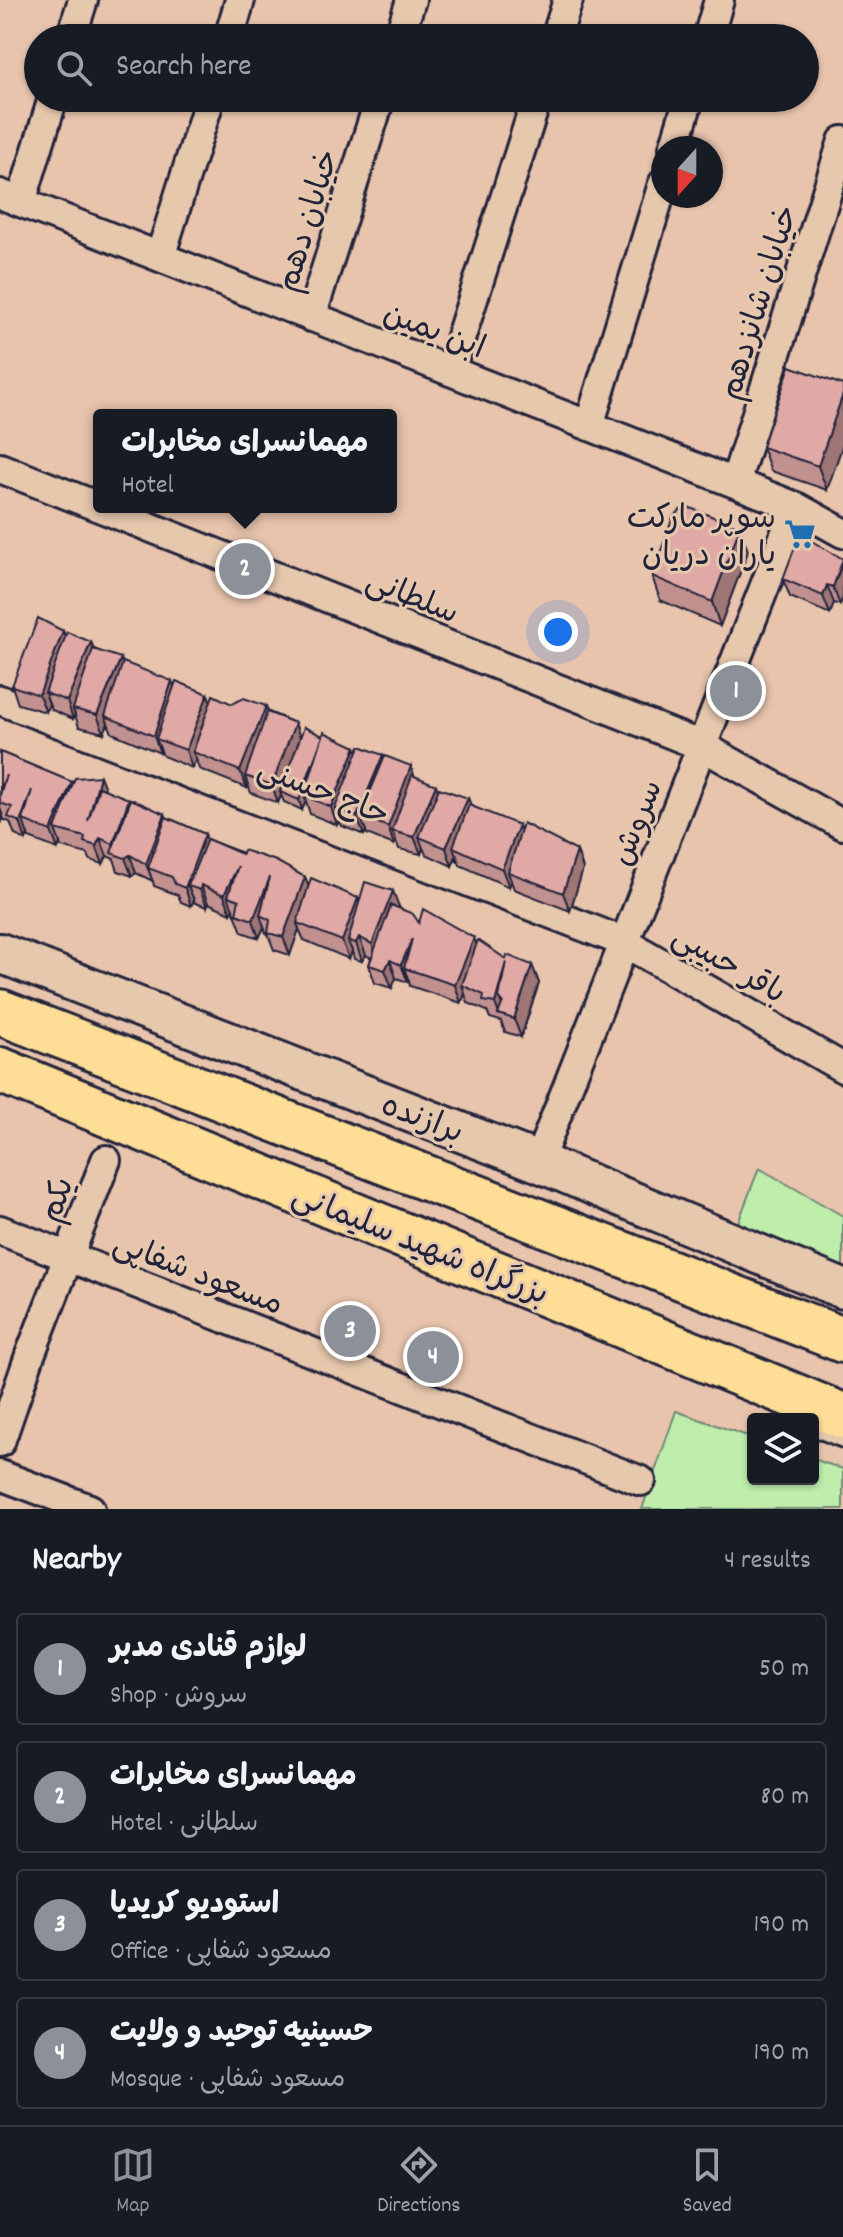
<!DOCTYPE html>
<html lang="en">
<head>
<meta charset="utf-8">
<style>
  body { margin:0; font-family:Dekko,"Playpen Sans Arabic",sans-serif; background:#20242c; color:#f1f3f6 }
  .controls { position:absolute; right:24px; bottom:24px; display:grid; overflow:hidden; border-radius:8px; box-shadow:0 2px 6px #0004 }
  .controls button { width:72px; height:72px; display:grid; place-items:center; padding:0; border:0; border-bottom:2px solid #363941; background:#171b24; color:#f1f3f6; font:40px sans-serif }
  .compass { position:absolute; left:651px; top:136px; width:72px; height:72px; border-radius:50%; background:#171b24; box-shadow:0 2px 6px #0004; rotate:201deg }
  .you { position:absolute; left:558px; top:632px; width:28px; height:28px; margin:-20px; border:6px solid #fff; border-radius:50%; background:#1a73e8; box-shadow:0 0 0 12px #1a73e833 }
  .badge { display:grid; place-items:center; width:52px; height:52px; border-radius:50%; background:#8c9099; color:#fff; font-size:26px; font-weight:700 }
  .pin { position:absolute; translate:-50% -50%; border:4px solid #fff; box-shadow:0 2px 8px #0006 }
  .popup { position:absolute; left:93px; top:409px; width:304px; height:104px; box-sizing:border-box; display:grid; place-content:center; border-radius:8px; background:#171b24; filter:drop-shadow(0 2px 6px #0005); font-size:26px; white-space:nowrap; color:#9ea1a6 }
  .popup b { font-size:30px; color:#f1f3f6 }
  .popup::after { content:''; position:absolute; left:50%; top:100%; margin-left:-16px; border:16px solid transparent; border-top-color:#171b24 }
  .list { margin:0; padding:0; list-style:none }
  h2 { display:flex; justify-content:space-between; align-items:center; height:104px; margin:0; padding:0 32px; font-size:34px }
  h2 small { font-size:26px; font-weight:400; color:#9ea1a6 }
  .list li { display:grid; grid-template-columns:52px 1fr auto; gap:24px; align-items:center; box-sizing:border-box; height:112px; margin:0 16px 16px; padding:0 16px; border:2px solid #363941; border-radius:8px }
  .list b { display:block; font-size:30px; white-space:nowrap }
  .list p { margin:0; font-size:26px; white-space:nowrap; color:#9ea1a6 }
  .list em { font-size:26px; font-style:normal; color:#9ea1a6 }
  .icon { flex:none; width:44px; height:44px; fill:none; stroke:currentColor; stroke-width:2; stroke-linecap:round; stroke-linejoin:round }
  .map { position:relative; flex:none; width:843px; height:1509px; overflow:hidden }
  .search { position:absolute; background:#171b24; box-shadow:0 2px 6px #0004; left:24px; right:24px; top:24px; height:88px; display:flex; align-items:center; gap:20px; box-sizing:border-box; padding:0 28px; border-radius:44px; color:#9ea1a6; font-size:30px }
  .sheet { height:616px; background:#171b24 }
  nav { display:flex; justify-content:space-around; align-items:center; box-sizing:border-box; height:112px; border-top:2px solid #363941; background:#171b24; font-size:22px; color:#9ea1a6 }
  nav a { display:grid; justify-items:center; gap:4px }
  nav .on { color:#8c9099 }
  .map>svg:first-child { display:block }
  .green { fill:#beedac; stroke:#708874; stroke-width:2 }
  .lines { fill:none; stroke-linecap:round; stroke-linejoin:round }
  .service-casing { stroke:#22223b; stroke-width:20 }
  .minor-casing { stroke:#22223b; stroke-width:34 }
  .secondary-casing { stroke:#22223b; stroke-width:44 }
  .trunk-casing { stroke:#22223b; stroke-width:50 }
  .service { stroke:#e6c8ad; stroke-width:14 }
  .minor { stroke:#e6c8ad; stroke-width:28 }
  .secondary { stroke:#e6c8ad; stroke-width:38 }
  .trunk { stroke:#fede96; stroke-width:44 }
  .wall { fill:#c1918f; stroke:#22223b; stroke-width:2 }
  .shaded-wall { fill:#9d7674; stroke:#22223b; stroke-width:2 }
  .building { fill:#e0a9a6; stroke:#22223b; stroke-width:2 }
  .labels { text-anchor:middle; stroke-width:6; stroke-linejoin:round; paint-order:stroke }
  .street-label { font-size:32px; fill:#22223b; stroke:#e6c8ad }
  .poi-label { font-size:32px; fill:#22223b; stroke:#e6c8ad; text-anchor:end }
</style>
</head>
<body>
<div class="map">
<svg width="843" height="1509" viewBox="0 0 843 1509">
  <rect width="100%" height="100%" fill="#e8c4ad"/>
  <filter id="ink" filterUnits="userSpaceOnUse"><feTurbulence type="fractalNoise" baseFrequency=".0125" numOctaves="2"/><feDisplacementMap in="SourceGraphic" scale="16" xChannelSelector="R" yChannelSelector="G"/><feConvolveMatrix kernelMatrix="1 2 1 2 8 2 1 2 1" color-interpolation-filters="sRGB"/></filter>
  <g filter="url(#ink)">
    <!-- green -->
    <path class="green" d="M759,1168L843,1216V1271L736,1228Z
      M676,1411L753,1438V1479H813V1459L843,1469V1509H642Z"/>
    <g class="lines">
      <defs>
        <path id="service" d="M813,1428L843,1440"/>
        <path id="minor" d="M71,38L83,0
          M229,38L240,0
          M399,38L411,0
          M556,38L568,0
          M708,38L719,0
          M674,148L689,98
          M0,194L796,507L843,533
          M21,202L53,98
          M160,257L210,98
          M311,317L380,98
          M450,371L537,98
          M589,426L663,184
          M0,468L99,507
          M735,483L843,141
          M99,507L702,746L843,825
          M0,700L624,942L843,1068
          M538,1162L796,507
          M0,1230L641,1481
          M0,1442L30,1355L106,1160
          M0,1475L90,1509"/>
        <path id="secondary" d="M0,953L538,1162L843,1289"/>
        <path id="trunk" d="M0,1012L843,1340
          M0,1070L843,1416"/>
      </defs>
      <!-- service casing -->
      <use href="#service" class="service-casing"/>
      <!-- minor casing -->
      <use href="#minor" class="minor-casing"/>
      <!-- secondary casing -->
      <use href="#secondary" class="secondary-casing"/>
      <!-- trunk casing -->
      <use href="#trunk" class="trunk-casing"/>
      <!-- service -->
      <use href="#service" class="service"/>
      <!-- minor -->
      <use href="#minor" class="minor"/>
      <!-- secondary -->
      <use href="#secondary" class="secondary"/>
      <!-- trunk -->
      <use href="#trunk" class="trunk"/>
    </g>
    <!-- wall -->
    <path class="wall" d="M790,366L827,490L771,471L762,447Z
      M748,551L720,626L660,600L652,576Z
      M843,559V597L840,605L834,603L830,614L790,597L783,579Z
      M63,631L65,636L91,642L94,649L123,663L210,702L232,704L269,712L295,723L300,738L358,751L383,755L384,758L438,791L521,830L577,851L583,869L570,911L514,889L511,881L509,887L460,865L457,856L452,866L426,854L423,848L421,854L399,849L396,841L394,845L367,834L366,831L364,835L342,826L339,820L337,825L310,814L306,801L302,810L284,802L281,795L278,803L251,793L248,785L247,788L199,769L196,759L192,768L163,756L161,751L160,753L112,733L108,723L104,733L79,727L75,715L73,719L52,710L49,704L46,712L18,704L12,686Z
      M0,752L72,782L73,785L100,776L105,789L130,803L165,814L166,817L205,834L206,839L305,877L309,886L358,898L359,900L399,908L419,923L474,938L476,945L506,959L532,965L539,983L521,1037L505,1032L501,1021L490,1018L487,1011L468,1003L465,994L461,1003L410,986L409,981L408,982L396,978L392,988L375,983L369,965L371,958L366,955L362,961L354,959L352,951L349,959L304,940L299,929L290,955L274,950L268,934L266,933L264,927L259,938L242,932L233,909L231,913L208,903L207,907L195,903L194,900L191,906L181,902L178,895L154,886L153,881L136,873L132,876L118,871L114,859L107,856L103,864L90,860L88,854L61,847L60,843L58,849L29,838L28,835L26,840L15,835L10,822L4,820L3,816L2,821L0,820Z"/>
    <!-- shaded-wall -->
    <path class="shaded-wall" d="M843,394V444L827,490L818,466Z
      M740,527L748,551L720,626L712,602Z
      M843,562V597L840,605L833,587Z
      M827,585L834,603L830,614L823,596Z
      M63,631L70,648L45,693L49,704L46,712L39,695Z
      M91,642L98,660L73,709L75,715L73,719L67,701Z
      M121,658L127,676L105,716L108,723L104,733L97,715Z
      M172,681L179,699L156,739L161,751L160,753L154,736Z
      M208,694L214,712L193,752L196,759L192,768L186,750Z
      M266,706L273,724L245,776L248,785L247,788L240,771Z
      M295,723L301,741L280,792L281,795L278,803L272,785Z
      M324,736L304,796L306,801L302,810L299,800Z
      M356,747L363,764L335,808L339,820L337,825L331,807Z
      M383,755L390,773L360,816L366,831L364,835L357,817Z
      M411,766L417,784L392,831L396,841L394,845L388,827Z
      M100,776L107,794L88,821Z
      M72,782L78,800L55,829L60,843L58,849L51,831Z
      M436,785L442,803L419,837L423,848L421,854L414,837Z
      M32,790L23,820L28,835L26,840L20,822Z
      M468,798L475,815L453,847L456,856L452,866L446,848Z
      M129,799L135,817L117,855L113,844Z
      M0,808L3,816L2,821L0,816Z
      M165,814L172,832L148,868L153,882L146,864Z
      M519,825L525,843L508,872L511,881L509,887L502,869Z
      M205,834L211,852L188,886L194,900L191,906L185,888Z
      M100,838L107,856L103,864L96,846Z
      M577,851L583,869L570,911L563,893Z
      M130,855L136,873L132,876L125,858Z
      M238,866L228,896L233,909L231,913L224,895Z
      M270,877L260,915L264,927L259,938L253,920Z
      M305,877L312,895L297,923L299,929L290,955L283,937Z
      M201,885L208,903L207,907L200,890Z
      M393,891L400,909L379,962L372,944Z
      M358,898L365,915L348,941L352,951L349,959L342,941Z
      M359,937L366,955L362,961L356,943Z
      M474,938L480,955L462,985L465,994L461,1003L455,985Z
      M412,939L404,968L409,981L408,982L401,965Z
      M390,960L396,978L392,988L385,970Z
      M506,962L503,1002L499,997L504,1011L499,1014L495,1003Z
      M532,965L539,983L521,1037L514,1019Z"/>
    <!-- building -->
    <path class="building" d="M790,366L843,385V394L818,466L762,447Z
      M685,506L740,527L712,602L652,576L673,517Z
      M808,539L843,559L833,587L827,585L823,596L783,579L796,544Z
      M38,618L63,631L39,695L12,686Z
      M67,632L91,642L67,701L45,693Z
      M93,649L121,658L97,715L73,709Z
      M123,662L172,681L154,736L105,716Z
      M176,681L208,694L186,750L156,739Z
      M213,695L232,704L244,698L266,706L240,771L193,752Z
      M267,712L295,723L272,785L245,776Z
      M304,727L323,736L299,800L280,792Z
      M324,732L356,747L331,807L304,796Z
      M360,746L383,755L357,817L335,808Z
      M0,752L72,782L51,831L23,820L32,790L20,822L8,817L12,807L0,803V795L6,775L0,790Z
      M385,756L411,766L388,827L360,816Z
      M412,775L436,785L414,837L392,831Z
      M100,776L88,821L99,787L129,799L113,844L100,838L96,846L84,842L85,837L55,829L75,778Z
      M439,788L468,798L446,848L419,837Z
      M131,799L165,814L146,864L130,855L125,858L111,853Z
      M469,805L519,825L502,869L453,847Z
      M166,817L205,834L185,888L175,884L172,877L148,868Z
      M523,823L577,851L563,893L508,872Z
      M207,839L242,854L243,850L276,861L305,877L283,937L268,933L270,920L260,915L270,877L253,920L236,914L239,900L228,896L238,866L224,895L201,885L200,890L188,886Z
      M311,878L358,898L342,941L297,923Z
      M365,882L393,891L372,944L359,937L356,943L348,941Z
      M391,905L413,914L419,923L423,909L474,938L455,985L404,968L412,939L401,965L390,960L385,970L369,965Z
      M478,940L506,959L507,955L532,965L514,1019L498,1014L503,1002L499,997L506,962L495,1003L483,1001L484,995L462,985Z"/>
  </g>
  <!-- icons -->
  <defs>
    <symbol id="supermarket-bare" viewBox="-9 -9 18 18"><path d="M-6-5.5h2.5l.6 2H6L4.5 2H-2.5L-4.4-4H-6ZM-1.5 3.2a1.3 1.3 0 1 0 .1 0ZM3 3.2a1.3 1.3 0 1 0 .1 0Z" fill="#1f6fb2" stroke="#e6c8ad" stroke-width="2.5" paint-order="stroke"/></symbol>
  </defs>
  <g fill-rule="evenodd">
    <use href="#supermarket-bare" x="778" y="512" width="44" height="44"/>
  </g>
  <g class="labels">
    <!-- street labels -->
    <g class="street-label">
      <text transform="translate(306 220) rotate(-73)" y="11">خیابان دهم</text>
      <text transform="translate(757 302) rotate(-73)" y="11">خیابان شانزدهم</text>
      <text transform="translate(435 329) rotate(21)" y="11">ابن یمین</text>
      <text transform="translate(413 595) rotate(22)" y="11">سلطانی</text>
      <text transform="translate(324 790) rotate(21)" y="11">حاج حسنی</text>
      <text transform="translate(635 822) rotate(-68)" y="11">سروش</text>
      <text transform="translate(730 963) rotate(30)" y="11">باقر حبیبی</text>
      <text transform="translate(423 1117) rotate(21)" y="11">برازنده</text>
      <text transform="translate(55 1199) rotate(-69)" y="11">یکم</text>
      <text transform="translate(421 1243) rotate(22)" y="11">بزرگراه شهید سلیمانی</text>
      <text transform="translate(199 1272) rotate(21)" y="11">مسعود شفاپی</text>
    </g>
    <!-- poi labels -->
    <g class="poi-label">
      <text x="776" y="527">سوپر مارکت<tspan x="776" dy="37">یاران دریان</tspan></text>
    </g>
  </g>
</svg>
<div class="controls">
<button><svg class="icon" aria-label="layers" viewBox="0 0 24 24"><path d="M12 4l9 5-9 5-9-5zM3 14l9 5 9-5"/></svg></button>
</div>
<svg class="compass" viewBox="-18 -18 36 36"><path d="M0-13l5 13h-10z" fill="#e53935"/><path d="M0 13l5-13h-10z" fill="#9ea1a6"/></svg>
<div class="you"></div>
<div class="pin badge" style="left:736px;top:691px">1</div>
<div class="pin badge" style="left:245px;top:569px">2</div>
<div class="popup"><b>مهمانسرای مخابرات</b>Hotel</div>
<div class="pin badge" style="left:350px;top:1331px">3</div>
<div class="pin badge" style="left:433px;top:1357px">4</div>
<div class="search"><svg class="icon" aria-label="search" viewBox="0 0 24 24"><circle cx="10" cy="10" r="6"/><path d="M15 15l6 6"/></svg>Search here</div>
</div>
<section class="sheet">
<h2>Nearby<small>4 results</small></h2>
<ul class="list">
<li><span class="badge">1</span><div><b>لوازم قنادى مدبر</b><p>Shop · سروش</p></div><em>50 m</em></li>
<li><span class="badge">2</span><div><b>مهمانسرای مخابرات</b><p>Hotel · سلطانی</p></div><em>80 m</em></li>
<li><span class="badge">3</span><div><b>استودیو کریدیا</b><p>Office · مسعود شفاپی</p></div><em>190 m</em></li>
<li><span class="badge">4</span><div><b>حسینیه توحید و ولایت</b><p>Mosque · مسعود شفاپی</p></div><em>190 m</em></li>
</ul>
</section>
<nav>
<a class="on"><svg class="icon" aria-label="map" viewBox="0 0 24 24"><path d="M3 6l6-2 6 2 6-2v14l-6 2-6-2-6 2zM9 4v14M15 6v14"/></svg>Map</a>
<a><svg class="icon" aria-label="directions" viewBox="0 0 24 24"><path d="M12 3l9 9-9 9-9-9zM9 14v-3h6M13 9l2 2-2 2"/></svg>Directions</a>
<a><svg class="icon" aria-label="saved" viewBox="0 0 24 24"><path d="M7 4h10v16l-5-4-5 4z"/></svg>Saved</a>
</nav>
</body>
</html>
